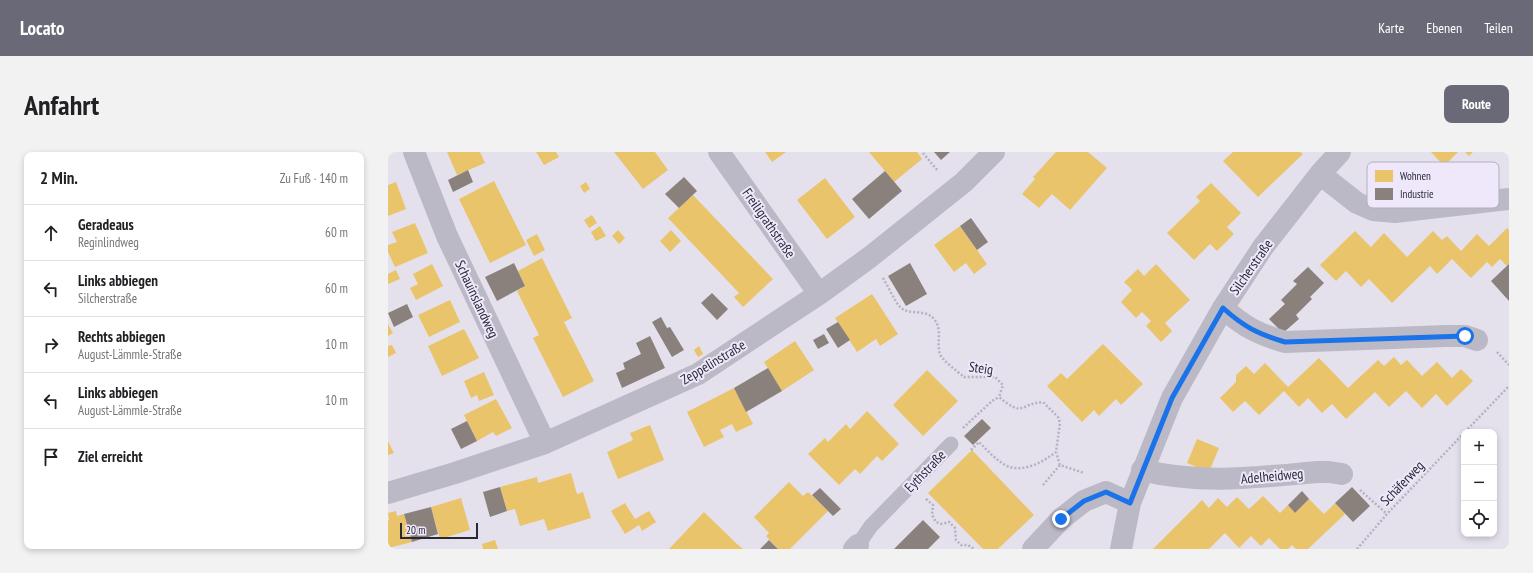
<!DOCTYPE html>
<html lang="de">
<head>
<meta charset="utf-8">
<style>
  body { margin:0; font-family:"PT Sans Narrow",sans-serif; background:#f2f2f2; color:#202124 }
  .controls { position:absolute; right:12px; bottom:12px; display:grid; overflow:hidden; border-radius:8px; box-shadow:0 2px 6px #0003 }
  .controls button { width:36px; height:36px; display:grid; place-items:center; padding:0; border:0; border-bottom:1px solid #e0e0e0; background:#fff; color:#202124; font:20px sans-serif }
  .scale { position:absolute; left:12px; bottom:10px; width:78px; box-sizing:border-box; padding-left:4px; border:2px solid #292837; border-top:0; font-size:11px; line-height:14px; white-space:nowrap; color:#292837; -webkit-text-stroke:3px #eee8fa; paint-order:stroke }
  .stop { position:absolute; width:12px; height:12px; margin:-9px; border:3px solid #1a73e8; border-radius:50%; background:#fff }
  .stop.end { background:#1a73e8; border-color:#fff; box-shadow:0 1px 4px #0008 }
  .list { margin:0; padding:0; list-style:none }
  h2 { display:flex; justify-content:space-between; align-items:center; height:52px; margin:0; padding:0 16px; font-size:17px }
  h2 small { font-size:13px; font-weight:400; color:#757577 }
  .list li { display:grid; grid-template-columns:26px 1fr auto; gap:12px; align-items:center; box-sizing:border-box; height:56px; padding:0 16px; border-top:1px solid #e0e0e0 }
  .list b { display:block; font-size:15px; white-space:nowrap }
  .list p { margin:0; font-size:13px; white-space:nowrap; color:#757577 }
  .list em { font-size:13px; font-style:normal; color:#757577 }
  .icon { flex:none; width:22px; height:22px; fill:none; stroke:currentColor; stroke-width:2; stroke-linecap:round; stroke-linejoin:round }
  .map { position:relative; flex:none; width:1121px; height:397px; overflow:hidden; border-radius:8px }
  header { display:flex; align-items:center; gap:24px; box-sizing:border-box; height:56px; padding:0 20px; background:#6a6977; color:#fff }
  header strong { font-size:19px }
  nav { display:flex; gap:22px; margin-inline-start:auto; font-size:14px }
  .intro { display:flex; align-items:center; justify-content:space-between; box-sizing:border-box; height:96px; padding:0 24px }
  h1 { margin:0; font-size:28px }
  .button { padding:10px 18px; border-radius:8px; background:#6a6977; color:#fff; font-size:14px; font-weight:700 }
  main { display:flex; gap:24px; padding:0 24px }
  aside { flex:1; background:#fff; border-radius:8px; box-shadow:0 2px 6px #0003 }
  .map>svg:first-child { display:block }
  .homes { fill:#e9c46a }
  .industry { fill:#8a817c }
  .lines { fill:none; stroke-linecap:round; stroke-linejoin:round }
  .path { stroke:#b5b2bf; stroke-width:2.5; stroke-dasharray:2 2; stroke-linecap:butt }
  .service { stroke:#bcb9c6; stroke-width:15 }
  .minor { stroke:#bcb9c6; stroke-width:22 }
  .route { stroke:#1a73e8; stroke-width:5 }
  .labels { text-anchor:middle; stroke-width:4; stroke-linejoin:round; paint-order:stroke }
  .street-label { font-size:14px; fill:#292837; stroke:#eee8fa }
  .key { fill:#eee8fa; stroke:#b3aec0; stroke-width:1 }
  .key-label { font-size:11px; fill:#292837 }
</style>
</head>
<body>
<header>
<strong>Locato</strong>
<nav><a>Karte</a><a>Ebenen</a><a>Teilen</a></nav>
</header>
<div class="intro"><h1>Anfahrt</h1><a class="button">Route</a></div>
<main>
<aside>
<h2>2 Min.<small>Zu Fuß · 140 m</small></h2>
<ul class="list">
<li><svg class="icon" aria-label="ahead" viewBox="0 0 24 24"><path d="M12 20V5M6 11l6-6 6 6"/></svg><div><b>Geradeaus</b><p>Reginlindweg</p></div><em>60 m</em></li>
<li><svg class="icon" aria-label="left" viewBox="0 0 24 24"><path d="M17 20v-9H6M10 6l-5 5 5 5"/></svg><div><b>Links abbiegen</b><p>Silcherstraße</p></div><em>60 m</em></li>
<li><svg class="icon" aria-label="right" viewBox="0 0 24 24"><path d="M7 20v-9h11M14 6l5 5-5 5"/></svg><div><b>Rechts abbiegen</b><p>August-Lämmle-Straße</p></div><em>10 m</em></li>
<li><svg class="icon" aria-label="left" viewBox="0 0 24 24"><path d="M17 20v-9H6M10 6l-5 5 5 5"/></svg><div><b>Links abbiegen</b><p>August-Lämmle-Straße</p></div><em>10 m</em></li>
<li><svg class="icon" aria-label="arrive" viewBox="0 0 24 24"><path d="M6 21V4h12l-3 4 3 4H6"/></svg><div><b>Ziel erreicht</b></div></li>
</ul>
</aside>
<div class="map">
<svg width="1121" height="397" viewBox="0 0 1121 397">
  <rect width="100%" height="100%" fill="#e4e1ed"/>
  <!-- homes -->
  <path class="homes" d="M59,0H92L97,11L69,23Z
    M148,0H168L171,5L156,13Z
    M226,0H267L280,18L255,37Z
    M377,0H398L384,10Z
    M481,0H529L534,7L506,30Z
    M668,0H700L719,16L682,58L664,42L651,56L634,42L647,27L645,25Z
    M845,0H912L915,2L870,45L835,9Z
    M1043,0H1070L1056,14Z
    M1077,0H1085L1081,4Z
    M437,26L467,65L439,87L409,48Z
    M106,29L138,93L102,111L71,47Z
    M8,30L18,57L0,64V33Z
    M198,30L202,37L196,41L192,34Z
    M823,31L853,61L839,75L846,82L829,99L822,92L806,108L779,81L812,49L808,45Z
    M305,43L385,127L355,155L346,145L351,141L280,66Z
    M204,63L209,71L201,76L196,68Z
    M27,71L40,101L7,115L0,100V93L9,90L4,80Z
    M212,74L218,84L208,89L203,80Z
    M572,74L599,112L586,122L578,111L566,120L546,93Z
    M1119,76L1121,78V112L1119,114L1112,107L1104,115L1099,110L1083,126L1064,107L1049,122L1042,114L1004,151L981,127L973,135L958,119L948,129L932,113L967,79L983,95L996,81L1019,105L1045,79L1054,88L1059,84L1073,99L1089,82L1101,94Z
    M230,78L237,86L231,92L224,84Z
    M283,78L293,89L282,100L272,89Z
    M149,82L157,98L146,104L138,88Z
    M154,106L184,166L176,170L206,229L175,245L145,186L151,183L129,139L137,134L130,119Z
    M44,112L55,134L28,148L22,136L30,132L25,122Z
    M768,112L802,148L777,171L784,179L773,190L758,174L763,169L754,160L748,166L733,150L744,138L736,130L750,117L756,124Z
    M8,118L12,127L0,132V122Z
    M484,142L510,182L492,194L488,187L469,200L447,166Z
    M62,148L72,170L41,185L30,163Z
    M0,172L5,181L0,184Z
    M76,177L91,206L54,224L40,194Z
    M407,189L426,218L394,239L376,210Z
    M715,192L755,232L733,253L728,247L711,264L706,258L694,270L659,234L673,221L679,227Z
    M4,193L8,201L0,205V194Z
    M311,194L315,202L310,205L306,198Z
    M1006,205L1013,213L1019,208L1034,224L1049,210L1064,226L1073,217L1085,229L1059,254L1048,242L1034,256L1018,239L1001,255L987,240L958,267L944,252L934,261L920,246L911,255L896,239L871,263L857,249L845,260L832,246L848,230V223L858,214L866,222L877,211L900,235L931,206L960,236L990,208L996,214Z
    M539,218L570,249L535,284L505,253Z
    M96,220L106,243L91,249L89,243L83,246L76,229Z
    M346,236L365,272L348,280L344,272L332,278L336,285L316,295L299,260Z
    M108,247L124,276L108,284L105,280L89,289L76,263Z
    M479,259L511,292L494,309L489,304L472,322L467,317L451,333L420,302L437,286L440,290L458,272L462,277Z
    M262,273L276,308L230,327L219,300L245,288L242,281Z
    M809,287L831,296L821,320L799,311Z
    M0,289L6,301L0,303Z
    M584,298L646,363L610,397H595L540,341Z
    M183,321L189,342L195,340L203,366L160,379L156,367L132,374L127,357L119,359L112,335L149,325L150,331Z
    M401,330L415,344L420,340L440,359L402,397H390L378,384L381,381L366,365Z
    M875,344L892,361L900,353L907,361L921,347L936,362L947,351L957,362L920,397H908L904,393L900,397H892L881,386L873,394L863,384L851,396L837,381L821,397H765L814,348L821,356L830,346L839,355L849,345L861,357Z
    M73,346L82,378L52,387L43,355Z
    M237,351L247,367L261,359L268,370L254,379L251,373L237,382L223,359Z
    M8,359L9,364L16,362L24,390L0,396V369L1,368L0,361Z
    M316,360L349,392L355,397H281Z
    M107,388L110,397H95L94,392Z"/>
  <!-- industry -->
  <path class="industry" d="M546,0H562L553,8Z
    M80,18L85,30L65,40L60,28Z
    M497,19L514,39L481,67L464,47Z
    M296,25L309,39L291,56L277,42Z
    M583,66L600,90L589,98L572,74Z
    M126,111L137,134L109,149L97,125Z
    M522,111L539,142L518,154L500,124Z
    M1121,112V149L1103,129Z
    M920,115L936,131L922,145L924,147L908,163L911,167L895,181L881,167L897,152L893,148L909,132L905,129Z
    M324,141L340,157L329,168L313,151Z
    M19,152L25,165L6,175L0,161Z
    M273,165L279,176L282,175L296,198L284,205L264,170Z
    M450,170L462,188L450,196L438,177Z
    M436,182L441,191L430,197L425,188Z
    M262,184L277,216L234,236L228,221L237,217L235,211L253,202L248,191Z
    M380,216L394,239L358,260L346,236Z
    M594,267L603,276L585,293L576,284Z
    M79,269L89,289L73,297L63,277Z
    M112,335L119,359L102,365L95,340Z
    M964,335L982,354L965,370L947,351Z
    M432,336L453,357L445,364L424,343Z
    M914,339L921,347L907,361L900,353Z
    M43,355L50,382L24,390L16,362Z
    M535,368L552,385L540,397H506Z
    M381,388L390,397H372Z"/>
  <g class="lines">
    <!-- path -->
    <path class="path" d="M535,1L550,19
      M495,126C500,134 506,148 512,155C521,164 537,156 546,167C555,178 548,189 552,202C554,208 570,220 576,225H607L615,233L611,245C636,266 631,252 655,250L670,265L672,271L668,300L672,313L696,321
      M1109,200L1121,213
      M575,276L604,249L611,245
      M1077,280L1121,234
      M583,298L591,290C599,298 607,307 617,313C634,322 655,310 668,300
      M655,333L672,313
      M972,338L999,362
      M538,347L545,353L544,363L548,370L554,372L561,370L567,376L568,388L573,393H580L586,397
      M969,397L999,362L1076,281"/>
    <!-- service -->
    <path class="service" d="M470,393L483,374L563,292"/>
    <!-- minor -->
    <path class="minor" d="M26,0L59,84L157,291
      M331,0L431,142
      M932,22L969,51L985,58L1007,60L1121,47
      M835,156C856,175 870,182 897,190L1058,184H1077L1089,188
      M754,318C813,333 871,325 930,320H941L954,322
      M0,341L67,321L157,291L310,222L431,142L482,105L576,30L606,0
      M466,397L470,393
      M645,397L673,367L696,349L718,340L742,351
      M733,397L742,351L784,246L835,156L875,95L932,22L952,0"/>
  </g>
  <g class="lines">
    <!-- route -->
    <path class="route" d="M673,367L696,349L718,340L742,351L784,246L835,156C856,175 870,182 897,190L1077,184"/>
  </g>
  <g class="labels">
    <!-- street labels -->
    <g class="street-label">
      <text transform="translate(381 71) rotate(55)" y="5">Freiligrathstraße</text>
      <text transform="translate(863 115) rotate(-55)" y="5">Silcherstraße</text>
      <text transform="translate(89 147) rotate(65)" y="5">Schauinslandweg</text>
      <text transform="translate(325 210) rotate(-31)" y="5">Zeppelinstraße</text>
      <text transform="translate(593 216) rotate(8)" y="5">Steig</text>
      <text transform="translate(537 319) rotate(-46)" y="5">Eythstraße</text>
      <text transform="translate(884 324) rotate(-5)" y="5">Adelheidweg</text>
      <text transform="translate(1014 331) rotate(-46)" y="5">Schäferweg</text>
    </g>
  </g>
  <!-- legend -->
  <rect x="979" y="10" width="132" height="46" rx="6" class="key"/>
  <rect x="987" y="18" width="18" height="12" fill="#e9c46a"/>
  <rect x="987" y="36" width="18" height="12" fill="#8a817c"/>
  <g class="key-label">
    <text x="1012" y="28">Wohnen</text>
    <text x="1012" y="46">Industrie</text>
  </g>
</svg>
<div class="controls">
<button>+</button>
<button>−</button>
<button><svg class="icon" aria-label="locate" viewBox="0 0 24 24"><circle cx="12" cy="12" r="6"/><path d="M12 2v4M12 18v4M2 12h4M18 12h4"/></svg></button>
</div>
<div class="scale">20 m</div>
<div class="stop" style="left:1077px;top:184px"></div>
<div class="stop end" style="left:673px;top:367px"></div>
</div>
</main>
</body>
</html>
